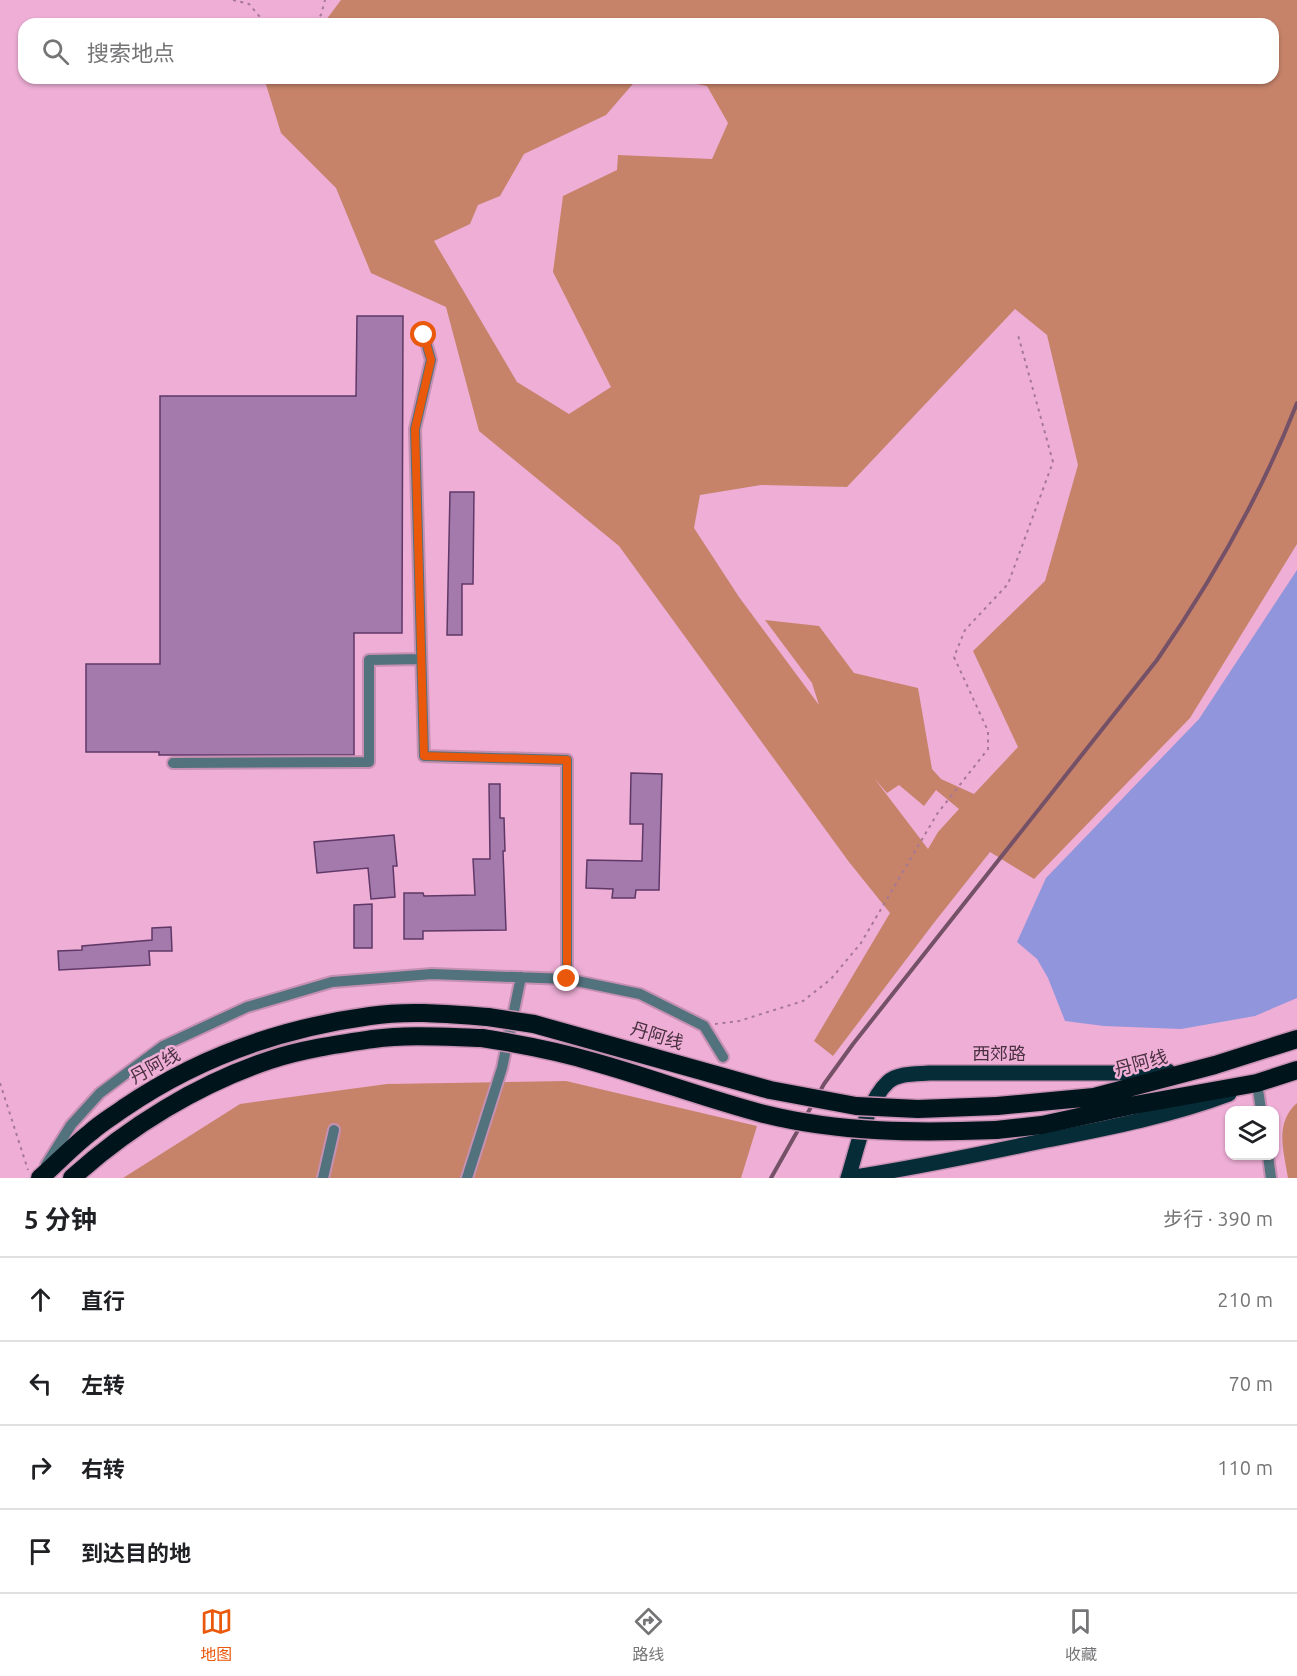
<!DOCTYPE html>
<html lang="zh">
<head>
<meta charset="utf-8">
<style>
  body { margin:0; font-family:Ubuntu,"Noto Sans SC",sans-serif; background:#f6f6f6; color:#202124 }
  .controls { position:absolute; right:18px; bottom:18px; display:grid; overflow:hidden; border-radius:12px; box-shadow:0 2px 4px #0004 }
  .controls button { width:54px; height:54px; display:grid; place-items:center; padding:0; border:0; border-bottom:2px solid #e0e0e0; background:#fff; color:#202124; font:30px sans-serif }
  .stop { position:absolute; width:18px; height:18px; margin:-14px; border:4px solid #ea580c; border-radius:50%; background:#fff }
  .stop.end { background:#ea580c; border-color:#fff; box-shadow:0 2px 6px #0008 }
  .list { margin:0; padding:0; list-style:none }
  h2 { display:flex; justify-content:space-between; align-items:center; height:78px; margin:0; padding:0 24px; font-size:26px }
  h2 small { font-size:20px; font-weight:400; color:#757577 }
  .list li { display:grid; grid-template-columns:39px 1fr auto; gap:18px; align-items:center; box-sizing:border-box; height:84px; padding:0 24px; border-top:2px solid #e0e0e0 }
  .list b { display:block; font-size:22px; white-space:nowrap }
  .list em { font-size:20px; font-style:normal; color:#757577 }
  .icon { flex:none; width:33px; height:33px; fill:none; stroke:currentColor; stroke-width:2; stroke-linecap:round; stroke-linejoin:round }
  .map { position:relative; flex:none; width:1297px; height:1178px; overflow:hidden }
  .search { position:absolute; background:#fff; box-shadow:0 2px 4px #0004; left:18px; right:18px; top:18px; height:66px; display:flex; align-items:center; gap:15px; box-sizing:border-box; padding:0 21px; border-radius:18px; color:#757577; font-size:22px }
  .sheet { height:414px; background:#fff }
  nav { display:flex; justify-content:space-around; align-items:center; box-sizing:border-box; height:84px; border-top:2px solid #e0e0e0; background:#fff; font-size:16px; color:#757577 }
  nav a { display:grid; justify-items:center; gap:3px }
  nav .on { color:#ea580c }
  .map>svg:first-child { display:block }
  .green { fill:#c6836a; fill-rule:evenodd }
  .water { fill:#9195db }
  .building { fill:#a479ac; stroke:#5f3867; stroke-width:1.5 }
  .lines { fill:none; stroke-linecap:round; stroke-linejoin:round }
  .minor-casing { stroke:#c690b2; stroke-width:14 }
  .major-casing { stroke:#c690b2; stroke-width:18 }
  .highway-casing { stroke:#c690b2; stroke-width:21 }
  .path { stroke:#a77895; stroke-width:2; stroke-dasharray:3 4.5; stroke-linecap:butt }
  .minor { stroke:#52727d; stroke-width:10 }
  .major { stroke:#052c37; stroke-width:15 }
  .highway { stroke:#00141b; stroke-width:18 }
  .rail { stroke:#755168; stroke-width:4 }
  .highway-bridge-casing { stroke:#c690b2; stroke-width:21; stroke-linecap:butt }
  .highway-bridge { stroke:#00141b; stroke-width:18 }
  .route { stroke:#ea580c; stroke-width:8 }
  .labels { text-anchor:middle; stroke-width:5; stroke-linejoin:round; paint-order:stroke }
  .street-label { font-size:18px; fill:#493040; stroke:#eeaed6 }
</style>
</head>
<body>
<div class="map">
<svg width="1297" height="1178" viewBox="0 0 1297 1178">
  <rect width="100%" height="100%" fill="#eeaed6"/>
  <!-- green -->
  <path class="green" d="M341,0H1297V544L1190,718L1034,879L990,852L933,924L833,1056L814,1041L890,913L849,862L619,546L479,431L446,307L371,273L336,188L281,133L264,78H638L606,115L524,154L500,196L478,205L470,224L434,241L517,382L569,414L611,387L553,272L563,196L617,170L618,155L712,159L728,123L707,86L665,78H1273V24H323ZM1015,309L1047,335L1078,465L1045,581L973,651L1018,747L974,794L941,779L932,769L918,688L854,673L819,626L765,620L812,683L819,705L739,597L694,528L700,495L761,485L847,487ZM874,778L887,793L899,785L924,806L936,790L959,809L938,832L928,849Z
    M566,1081L757,1126L741,1178H123L240,1104L387,1084Z
    M1297,1103V1178H1288C1284,1152 1274,1123 1297,1103Z"/>
  <!-- water -->
  <path class="water" d="M1297,570V998L1255,1016L1181,1029L1104,1026L1065,1021L1048,978L1037,959L1017,942L1046,878L1199,719Z"/>
  <!-- building -->
  <path class="building" d="M357,316H403L402,633H354V755H159V752H86V664H160V396H356Z
    M450,492H474L473,584H462V635H447Z
    M631,773L662,774L659,890H636L635,898H612L613,889L586,888L587,860L642,861L643,824H630Z
    M489,784H500V818H504L505,851H503L506,930L423,931V939H404V893H423L424,896L475,895L473,859H490Z
    M394,835L397,866H393L395,897L371,899L368,868L317,873L314,842Z
    M372,904V948H354V905Z
    M171,927L172,951H149L150,965L59,970L58,951L82,950V946L152,940V928Z"/>
  <g class="lines">
    <defs>
      <path id="minor" d="M424,335L431,360L415,429L424,756L567,760V979
        M173,763L369,762V660L421,659
        M1257,1083L1261,1110
        M1268,1156L1271,1178
        M46,1165L71,1125L100,1093L163,1046L247,1007L332,982L432,974L567,979L640,994L704,1026L723,1057
        M323,1178L334,1130
        M467,1178L502,1068L521,977"/>
      <path id="major" d="M848,1178C857,1150 866,1102 888,1082C898,1073 916,1074 929,1073H1154L1168,1071
        M848,1178C915,1168 981,1154 1047,1140C1108,1128 1170,1116 1229,1094"/>
      <path id="highway" d="M997,1106L1094,1097L1215,1065L1297,1039
        M996,1130L1042,1125L1129,1106L1257,1083L1297,1070
        M40,1178C57,1163 73,1146 91,1132C101,1123 113,1116 124,1108C197,1058 282,1028 370,1016C409,1010 449,1014 488,1017
        M72,1178C128,1127 198,1084 270,1060C303,1049 339,1044 373,1039C409,1034 446,1037 482,1038"/>
    </defs>
    <!-- minor casing -->
    <use href="#minor" class="minor-casing"/>
    <!-- major casing -->
    <use href="#major" class="major-casing"/>
    <!-- highway casing -->
    <use href="#highway" class="highway-casing"/>
    <!-- path -->
    <path class="path" d="M233,0L249,4L266,24
      M307,24L321,15L325,0
      M715,1024L739,1021L803,1001L831,979L861,943L937,814L988,749V731L954,657L965,630L1008,584L1053,462L1018,335
      M0,1083L28,1170"/>
    <!-- minor -->
    <use href="#minor" class="minor"/>
    <!-- major -->
    <use href="#major" class="major"/>
    <!-- highway -->
    <use href="#highway" class="highway"/>
    <!-- rail -->
    <path class="rail" d="M771,1178L824,1084L853,1044L1157,660C1213,579 1261,495 1297,403"/>
    <defs>
      <path id="highway-bridge" d="M488,1017L534,1024L770,1090L856,1106L918,1109L997,1106
        M482,1038C520,1044 557,1051 594,1062C651,1078 707,1099 764,1114C840,1133 918,1133 996,1130"/>
    </defs>
    <!-- highway-bridge casing -->
    <use href="#highway-bridge" class="highway-bridge-casing"/>
    <!-- highway-bridge -->
    <use href="#highway-bridge" class="highway-bridge"/>
  </g>
  <g class="lines">
    <!-- route -->
    <path class="route" d="M424,335L431,360L415,429L424,756L567,760V979"/>
  </g>
  <g class="labels">
    <!-- street labels -->
    <g class="street-label">
      <text transform="translate(657 1036) rotate(17)" y="6">丹阿线</text>
      <text x="999" y="1060">西郊路</text>
      <text transform="translate(1141 1063) rotate(-15)" y="6">丹阿线</text>
      <text transform="translate(155 1066) rotate(-29)" y="6">丹阿线</text>
    </g>
  </g>
</svg>
<div class="controls">
<button><svg class="icon" aria-label="layers" viewBox="0 0 24 24"><path d="M12 4l9 5-9 5-9-5zM3 14l9 5 9-5"/></svg></button>
</div>
<div class="stop" style="left:424px;top:335px"></div>
<div class="stop end" style="left:567px;top:979px"></div>
<div class="search"><svg class="icon" aria-label="search" viewBox="0 0 24 24"><circle cx="10" cy="10" r="6"/><path d="M15 15l6 6"/></svg>搜索地点</div>
</div>
<section class="sheet">
<h2>5 分钟<small>步行 · 390 m</small></h2>
<ul class="list">
<li><svg class="icon" aria-label="ahead" viewBox="0 0 24 24"><path d="M12 20V5M6 11l6-6 6 6"/></svg><div><b>直行</b></div><em>210 m</em></li>
<li><svg class="icon" aria-label="left" viewBox="0 0 24 24"><path d="M17 20v-9H6M10 6l-5 5 5 5"/></svg><div><b>左转</b></div><em>70 m</em></li>
<li><svg class="icon" aria-label="right" viewBox="0 0 24 24"><path d="M7 20v-9h11M14 6l5 5-5 5"/></svg><div><b>右转</b></div><em>110 m</em></li>
<li><svg class="icon" aria-label="arrive" viewBox="0 0 24 24"><path d="M6 21V4h12l-3 4 3 4H6"/></svg><div><b>到达目的地</b></div></li>
</ul>
</section>
<nav>
<a class="on"><svg class="icon" aria-label="map" viewBox="0 0 24 24"><path d="M3 6l6-2 6 2 6-2v14l-6 2-6-2-6 2zM9 4v14M15 6v14"/></svg>地图</a>
<a><svg class="icon" aria-label="directions" viewBox="0 0 24 24"><path d="M12 3l9 9-9 9-9-9zM9 14v-3h6M13 9l2 2-2 2"/></svg>路线</a>
<a><svg class="icon" aria-label="saved" viewBox="0 0 24 24"><path d="M7 4h10v16l-5-4-5 4z"/></svg>收藏</a>
</nav>
</body>
</html>
